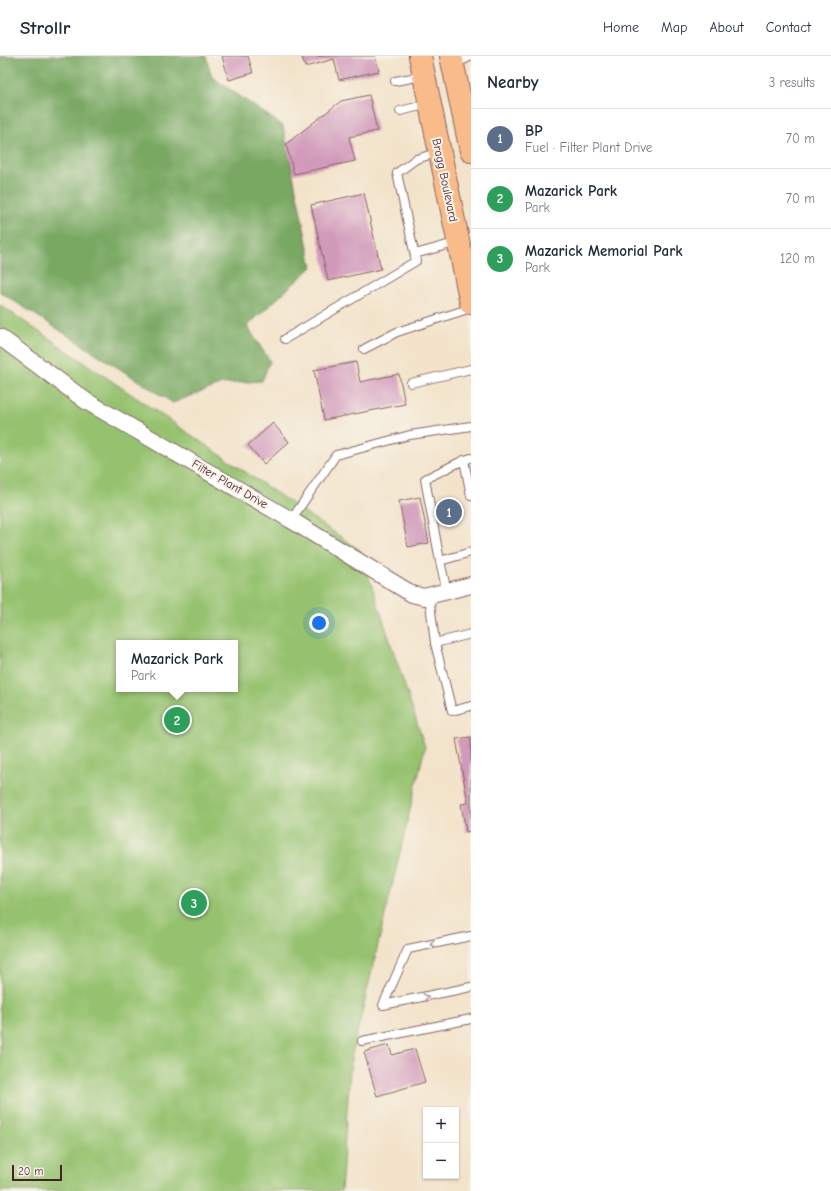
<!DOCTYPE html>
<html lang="en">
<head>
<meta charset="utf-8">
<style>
  body { margin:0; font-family:"Comic Neue",sans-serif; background:#f6f6f7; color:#1f2937 }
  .controls { position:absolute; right:12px; bottom:12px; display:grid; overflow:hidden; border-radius:0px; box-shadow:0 1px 3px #0004 }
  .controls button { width:36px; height:36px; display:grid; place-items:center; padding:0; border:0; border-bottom:1px solid #e0e1e3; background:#fff; color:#1f2937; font:20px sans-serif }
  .scale { position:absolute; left:12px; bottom:10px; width:50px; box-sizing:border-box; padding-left:4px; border:2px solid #4a1f2b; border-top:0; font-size:11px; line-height:14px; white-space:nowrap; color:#4a1f2b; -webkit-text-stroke:3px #f7f3e8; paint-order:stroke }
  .you { position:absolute; left:319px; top:567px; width:14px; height:14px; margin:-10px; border:3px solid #fff; border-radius:50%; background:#1a73e8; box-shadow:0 0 0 6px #1a73e833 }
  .badge { display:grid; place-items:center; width:26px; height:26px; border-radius:50%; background:#d1495b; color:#fff; font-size:13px; font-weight:700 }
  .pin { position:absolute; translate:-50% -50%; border:2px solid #fff; box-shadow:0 1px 4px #0006 }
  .popup { position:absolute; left:116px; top:584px; width:122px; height:52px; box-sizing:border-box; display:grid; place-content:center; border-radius:0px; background:#fff; filter:drop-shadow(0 1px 3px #0005); font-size:13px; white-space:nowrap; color:#747a83 }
  .popup b { font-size:15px; color:#1f2937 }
  .popup::after { content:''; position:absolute; left:50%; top:100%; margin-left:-8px; border:8px solid transparent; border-top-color:#fff }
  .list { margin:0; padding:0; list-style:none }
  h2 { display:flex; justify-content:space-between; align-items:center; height:52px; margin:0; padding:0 16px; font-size:17px }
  h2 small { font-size:13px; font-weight:400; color:#747a83 }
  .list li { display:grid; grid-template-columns:26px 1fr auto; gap:12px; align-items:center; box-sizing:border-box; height:60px; padding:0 16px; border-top:1px solid #e0e1e3 }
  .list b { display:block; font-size:15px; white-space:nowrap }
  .list p { margin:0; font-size:13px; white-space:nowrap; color:#747a83 }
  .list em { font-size:13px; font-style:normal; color:#747a83 }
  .map { position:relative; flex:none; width:471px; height:1135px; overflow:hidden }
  header { display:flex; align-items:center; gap:24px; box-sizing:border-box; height:56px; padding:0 20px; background:#fff; border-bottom:1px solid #e0e1e3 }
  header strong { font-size:19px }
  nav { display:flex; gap:22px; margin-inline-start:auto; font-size:14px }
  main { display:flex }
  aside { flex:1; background:#fff }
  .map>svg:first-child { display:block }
  .green { fill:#96c26f; stroke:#70704d; fill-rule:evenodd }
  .forest { fill:#78a862; stroke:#616446 }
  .building { fill:#d199ba }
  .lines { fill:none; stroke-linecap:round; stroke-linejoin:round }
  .lane-casing { stroke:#856463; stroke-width:10 }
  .street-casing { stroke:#856463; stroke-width:18 }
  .primary-casing { stroke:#856463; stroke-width:24 }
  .lane { stroke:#fff; stroke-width:8 }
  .street { stroke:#fff; stroke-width:16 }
  .primary { stroke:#fabb8b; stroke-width:22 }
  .oneway { stroke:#ae9aa0 }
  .labels { text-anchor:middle; stroke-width:4; stroke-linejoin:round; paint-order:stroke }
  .street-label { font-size:12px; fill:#4a1f2b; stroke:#f7f3e8 }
</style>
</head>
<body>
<header>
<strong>Strollr</strong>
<nav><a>Home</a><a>Map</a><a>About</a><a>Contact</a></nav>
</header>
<main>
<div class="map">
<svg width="471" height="1135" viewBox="0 0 471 1135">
  <rect width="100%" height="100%" fill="#f7f3e8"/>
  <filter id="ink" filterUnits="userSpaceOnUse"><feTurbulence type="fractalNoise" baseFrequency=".025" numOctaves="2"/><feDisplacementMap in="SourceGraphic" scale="8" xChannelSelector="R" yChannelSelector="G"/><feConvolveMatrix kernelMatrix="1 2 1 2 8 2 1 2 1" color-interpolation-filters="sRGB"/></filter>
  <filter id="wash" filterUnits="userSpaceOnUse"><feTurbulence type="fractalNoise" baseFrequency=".012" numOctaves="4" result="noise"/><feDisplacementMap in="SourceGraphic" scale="16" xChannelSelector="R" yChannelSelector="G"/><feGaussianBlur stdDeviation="0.9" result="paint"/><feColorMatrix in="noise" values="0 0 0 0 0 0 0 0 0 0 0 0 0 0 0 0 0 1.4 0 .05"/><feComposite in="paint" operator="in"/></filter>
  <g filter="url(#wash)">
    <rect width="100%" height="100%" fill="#f3e3ca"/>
    <!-- green -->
    <path class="green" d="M0,249L360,494L425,691L351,1002L341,1135H0ZM119,587H235V633H119Z"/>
    <!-- forest -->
    <path class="forest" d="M0,0H206L212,21L283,70L312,211L247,270L270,305L262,325L222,328L173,347L0,236Z"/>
    <g id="blocks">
      <!-- building -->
      <path class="building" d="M222,0H248L253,17L229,24Z
        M302,0H375L379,15L339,24L334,3L305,11Z
        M369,39L377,75L349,81L355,105L294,118L286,88L341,45Z
        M364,137L381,213L328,225L311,149Z
        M356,306L360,326L399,318L405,348L324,364L314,314Z
        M273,367L289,386L264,408L248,389Z
        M420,441L429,487L408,491L399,445Z
        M471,681V775L466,776L461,748L468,747L456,683Z
        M389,989L392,999L415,993L425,1026L377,1040L364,996Z"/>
    </g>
  </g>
  <g filter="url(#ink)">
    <use href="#blocks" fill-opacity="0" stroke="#856463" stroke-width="1"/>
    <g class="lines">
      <defs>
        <path id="lane" d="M454,9L471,0
          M395,25L423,20
          M400,55L429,48
          M415,198L458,186
          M285,283L416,205L397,117L416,103L440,96
          M364,293L397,276L471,252
          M411,327L471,313
          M471,402L464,404L425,423L440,505L471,496
          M464,404L471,440
          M291,464L336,399L410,379L471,370
          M440,505L447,536
          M429,540L435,587L471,578
          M435,587L452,655L471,650
          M471,880L408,893L383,949L471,931
          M362,985L471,963"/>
        <path id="street" d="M0,281L86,345L291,464L412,538L424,541L471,529"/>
        <path id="primary" d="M420,0L471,247
          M451,0L471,95"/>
      </defs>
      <!-- lane casing -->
      <use href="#lane" class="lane-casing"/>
      <!-- street casing -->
      <use href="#street" class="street-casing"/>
      <!-- primary casing -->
      <use href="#primary" class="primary-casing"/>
      <!-- lane -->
      <use href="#lane" class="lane"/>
      <!-- street -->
      <use href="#street" class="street"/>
      <!-- primary -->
      <use href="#primary" class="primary"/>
    </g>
    <!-- one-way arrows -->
    <defs><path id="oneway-chevron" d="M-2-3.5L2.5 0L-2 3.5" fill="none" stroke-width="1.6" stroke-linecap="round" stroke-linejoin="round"/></defs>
    <g class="oneway">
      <use href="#oneway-chevron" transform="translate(433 888) rotate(168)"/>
      <use href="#oneway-chevron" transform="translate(426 941) rotate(-11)"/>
    </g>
  </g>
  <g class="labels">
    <!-- street labels -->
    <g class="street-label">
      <text transform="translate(445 124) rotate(78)" y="4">Bragg Boulevard</text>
      <text transform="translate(230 428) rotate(30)" y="4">Filter Plant Drive</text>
    </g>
  </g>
</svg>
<div class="controls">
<button>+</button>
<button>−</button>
</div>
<div class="scale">20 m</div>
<div class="you"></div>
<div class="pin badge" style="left:449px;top:456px;background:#5c6f8a">1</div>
<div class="pin badge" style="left:177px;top:664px;background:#2e9e5b">2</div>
<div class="popup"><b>Mazarick Park</b>Park</div>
<div class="pin badge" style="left:194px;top:847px;background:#2e9e5b">3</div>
</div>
<aside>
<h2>Nearby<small>3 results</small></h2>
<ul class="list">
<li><span class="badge" style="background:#5c6f8a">1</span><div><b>BP</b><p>Fuel · Filter Plant Drive</p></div><em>70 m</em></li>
<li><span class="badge" style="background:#2e9e5b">2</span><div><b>Mazarick Park</b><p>Park</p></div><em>70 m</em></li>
<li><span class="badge" style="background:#2e9e5b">3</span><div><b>Mazarick Memorial Park</b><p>Park</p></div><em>120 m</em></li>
</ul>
</aside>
</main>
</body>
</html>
